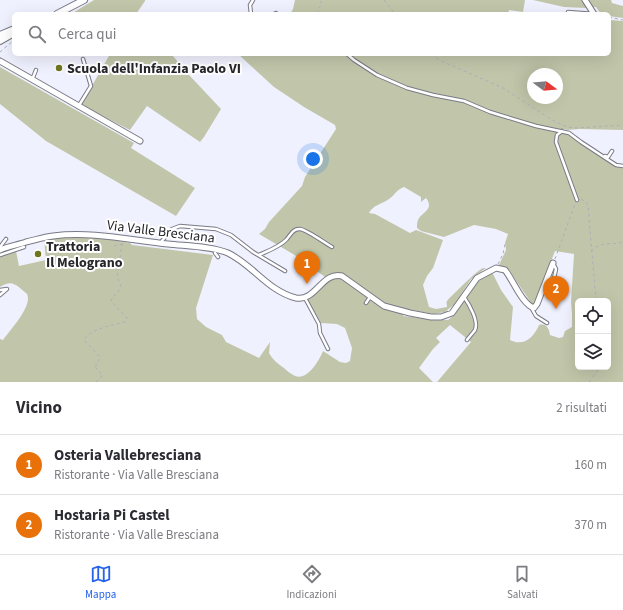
<!DOCTYPE html>
<html lang="it">
<head>
<meta charset="utf-8">
<style>
  body { margin:0; font-family:"Source Sans 3",sans-serif; background:#f7f7f7; color:#2b2b33 }
  .controls { position:absolute; right:12px; bottom:12px; display:grid; overflow:hidden; border-radius:6px; box-shadow:0 4px 16px #0002 }
  .controls button { width:36px; height:36px; display:grid; place-items:center; padding:0; border:0; border-bottom:1px solid #e1e1e2; background:#fff; color:#2b2b33; font:20px sans-serif }
  .compass { position:absolute; left:527px; top:68px; width:36px; height:36px; border-radius:50%; background:#fff; box-shadow:0 4px 16px #0002; rotate:106deg }
  .you { position:absolute; left:313px; top:159px; width:14px; height:14px; margin:-10px; border:3px solid #fff; border-radius:50%; background:#1a73e8; box-shadow:0 0 0 6px #1a73e833 }
  .badge { display:grid; place-items:center; width:26px; height:26px; border-radius:50%; background:#2563eb; color:#fff; font-size:13px; font-weight:700 }
  .pin { position:absolute; translate:-50% -33px; filter:drop-shadow(0 1px 2px #0008) }
  .pin::after { content:''; position:absolute; top:21px; width:14px; height:12px; background:inherit; clip-path:polygon(0 0,100% 0,50% 100%) }
  .list { margin:0; padding:0; list-style:none }
  h2 { display:flex; justify-content:space-between; align-items:center; height:52px; margin:0; padding:0 16px; font-size:17px }
  h2 small { font-size:13px; font-weight:400; color:#7c7c81 }
  .list li { display:grid; grid-template-columns:26px 1fr auto; gap:12px; align-items:center; box-sizing:border-box; height:60px; padding:0 16px; border-top:1px solid #e1e1e2 }
  .list b { display:block; font-size:15px; white-space:nowrap }
  .list p { margin:0; font-size:13px; white-space:nowrap; color:#7c7c81 }
  .list em { font-size:13px; font-style:normal; color:#7c7c81 }
  .icon { flex:none; width:22px; height:22px; fill:none; stroke:currentColor; stroke-width:2; stroke-linecap:round; stroke-linejoin:round }
  .map { position:relative; flex:none; width:623px; height:382px; overflow:hidden }
  .search { position:absolute; background:#fff; box-shadow:0 4px 16px #0002; left:12px; right:12px; top:12px; height:44px; display:flex; align-items:center; gap:10px; box-sizing:border-box; padding:0 14px; border-radius:6px; color:#7c7c81; font-size:15px }
  .sheet { height:172px; background:#fff }
  nav { display:flex; justify-content:space-around; align-items:center; box-sizing:border-box; height:56px; border-top:1px solid #e1e1e2; background:#fff; font-size:11px; color:#7c7c81 }
  nav a { display:grid; justify-items:center; gap:2px }
  nav .on { color:#2563eb }
  .map>svg:first-child { display:block }
  .green { fill:#c1c6aa; fill-rule:evenodd }
  .lines { fill:none; stroke-linecap:round; stroke-linejoin:round }
  .service-casing { stroke:#797a86; stroke-width:4.5 }
  .minor-casing { stroke:#797a86; stroke-width:7 }
  .tertiary-casing { stroke:#797a86; stroke-width:8 }
  .path { stroke:#adaeb8; stroke-width:1; stroke-dasharray:3 3; stroke-linecap:butt }
  .service { stroke:#fff; stroke-width:2.5 }
  .minor { stroke:#fff; stroke-width:5 }
  .tertiary { stroke:#fff; stroke-width:6 }
  .poi-dot { fill:#6e7620; stroke:#fff; stroke-width:1.5 }
  .labels { text-anchor:middle; stroke-width:4; stroke-linejoin:round; paint-order:stroke }
  .poi-label { font-size:14px; font-weight:bold; fill:#26262b; stroke:#fff; text-anchor:start }
  .street-label { font-size:14px; fill:#26262b; stroke:#fff }
</style>
</head>
<body>
<div class="map">
<svg width="623" height="382" viewBox="0 0 623 382">
  <rect width="100%" height="100%" fill="#f0f1fe"/>
  <!-- green -->
  <path class="green" d="M94,0H145V1L136,14H71Z
    M295,0H525L523,12L509,10L508,14H290L293,9Z
    M533,0H611L612,3L623,6V18L609,16V14H601L596,7H592L587,8L564,7Z
    M609,20L623,21V130L579,129L568,130L563,129L562,130L623,168V382H437L471,342L450,325L436,338L440,342L433,349L419,368L433,382H0V339L3,340C9,331 33,306 27,294C25,292 22,290 20,288C12,282 9,282 0,287V256L7,253L16,251L19,266L46,260L44,239C71,233 102,238 130,243L132,245L213,255L196,308L197,319L206,327L222,335L226,342L259,358L270,342L269,353C273,360 278,364 284,368C287,371 291,374 295,376C307,381 319,361 323,351L340,362L346,363L350,361L352,348L345,328L337,324L321,323L307,299L326,281L339,274L333,273L325,277L298,257L259,234L265,229L269,222L302,186L305,177L336,129L335,125L304,107L274,87L238,54H609ZM533,74H557V98H533ZM404,187L421,197V202L426,198C434,209 424,211 419,218C417,221 417,224 417,228L421,231L444,237L474,225L496,229L508,234L505,243L506,250L499,265L508,269L532,304L535,302L555,251L574,254L571,302L572,314V327L565,331L563,337L559,338L550,335C549,329 547,323 539,325C534,337 524,347 510,340L513,307L501,290L492,272L477,282L453,316L448,320L430,319L403,316L406,309L434,314L445,312L455,304L471,279L486,268C483,268 482,268 480,270C477,271 449,298 447,301C446,303 447,304 447,307L436,309L429,307L423,285L427,276L433,268L443,240L416,230L410,233L375,214L369,213C373,205 382,204 389,199C396,194 396,190 404,187ZM578,301H608V367H578Z
    M110,54H171L173,56L190,76L221,109L204,137L200,142L147,106L130,130L81,105Z
    M0,67L134,143L131,148L195,188L176,216L46,141L0,104Z"/>
  <g class="lines">
    <defs>
      <path id="service" d="M568,12L594,14
        M251,14L250,5L253,0
        M274,14L276,13
        M347,54L354,60L377,75L407,88L433,95L464,101L490,112L536,126L569,133L581,142L616,165L623,166
        M32,80L36,70
        M78,107L91,86L83,59
        M562,131L557,135L556,142L577,200
        M605,156L608,157L612,151
        M161,242L172,229L180,226L216,229L231,235L253,252L285,271
        M0,247L6,239
        M215,253L218,257
        M0,255L24,247
        M259,255C268,251 279,247 286,240C290,236 293,228 300,229C307,230 325,243 332,247
        M553,283L556,269L553,263
        M0,290L7,289L0,295
        M464,297C469,304 479,321 475,330C473,333 469,337 467,340
        M305,298L319,324L320,333L328,349
        M366,303L370,297
        M532,309L536,316L547,323"/>
      <path id="minor" d="M585,0L594,14
        M0,61L140,141
        M0,250C8,246 18,245 26,242C35,240 44,237 53,236C91,231 130,240 168,244C186,246 211,246 228,253C253,265 268,291 296,298C316,302 322,271 342,276L384,306L410,313L431,317H441L452,313L477,278L496,268L505,270C513,280 522,304 534,308L537,304L553,263"/>
      <path id="tertiary" d="M57,14L84,0
        M0,35L12,30
        M0,41L14,33"/>
    </defs>
    <!-- service casing -->
    <use href="#service" class="service-casing"/>
    <!-- minor casing -->
    <use href="#minor" class="minor-casing"/>
    <!-- tertiary casing -->
    <use href="#tertiary" class="tertiary-casing"/>
    <!-- path -->
    <path class="path" d="M384,0L395,14
      M319,14L318,9L322,4L320,0
      M609,17L623,20
      M0,52L14,40
      M432,54L439,60L503,88L552,120C560,124 567,128 577,128L623,125
      M581,199L586,202L588,206L596,301
      M114,246L123,244
      M591,251C603,240 610,246 623,242
      M555,259L575,204
      M498,264L503,254L505,244
      M96,382L103,375L98,371L94,365H97L100,357L84,340C89,329 113,325 125,322L127,318L111,301L113,296L117,294L121,286L117,277L122,244
      M589,382L600,367"/>
    <!-- service -->
    <use href="#service" class="service"/>
    <!-- minor -->
    <use href="#minor" class="minor"/>
    <!-- tertiary -->
    <use href="#tertiary" class="tertiary"/>
  </g>
  <!-- markers -->
  <g class="poi-dot">
    <circle cx="59" cy="68" r="4"/>
    <circle cx="38" cy="254" r="4"/>
  </g>
  <g class="labels">
    <!-- poi labels -->
    <g class="poi-label">
      <text x="67" y="73">Scuola dell'Infanzia Paolo VI</text>
      <text x="46" y="251">Trattoria<tspan x="46" dy="16">Il Melograno</tspan></text>
    </g>
    <!-- street labels -->
    <g class="street-label">
      <text transform="translate(161 231) rotate(7)" y="5">Via Valle Bresciana</text>
    </g>
  </g>
</svg>
<div class="controls">
<button><svg class="icon" aria-label="locate" viewBox="0 0 24 24"><circle cx="12" cy="12" r="6"/><path d="M12 2v4M12 18v4M2 12h4M18 12h4"/></svg></button>
<button><svg class="icon" aria-label="layers" viewBox="0 0 24 24"><path d="M12 4l9 5-9 5-9-5zM3 14l9 5 9-5"/></svg></button>
</div>
<svg class="compass" viewBox="-18 -18 36 36"><path d="M0-13l5 13h-10z" fill="#e53935"/><path d="M0 13l5-13h-10z" fill="#7c7c81"/></svg>
<div class="you"></div>
<div class="pin badge" style="left:307px;top:284px;background:#e8710a">1</div>
<div class="pin badge" style="left:556px;top:309px;background:#e8710a">2</div>
<div class="search"><svg class="icon" aria-label="search" viewBox="0 0 24 24"><circle cx="10" cy="10" r="6"/><path d="M15 15l6 6"/></svg>Cerca qui</div>
</div>
<section class="sheet">
<h2>Vicino<small>2 risultati</small></h2>
<ul class="list">
<li><span class="badge" style="background:#e8710a">1</span><div><b>Osteria Vallebresciana</b><p>Ristorante · Via Valle Bresciana</p></div><em>160 m</em></li>
<li><span class="badge" style="background:#e8710a">2</span><div><b>Hostaria Pi Castel</b><p>Ristorante · Via Valle Bresciana</p></div><em>370 m</em></li>
</ul>
</section>
<nav>
<a class="on"><svg class="icon" aria-label="map" viewBox="0 0 24 24"><path d="M3 6l6-2 6 2 6-2v14l-6 2-6-2-6 2zM9 4v14M15 6v14"/></svg>Mappa</a>
<a><svg class="icon" aria-label="directions" viewBox="0 0 24 24"><path d="M12 3l9 9-9 9-9-9zM9 14v-3h6M13 9l2 2-2 2"/></svg>Indicazioni</a>
<a><svg class="icon" aria-label="saved" viewBox="0 0 24 24"><path d="M7 4h10v16l-5-4-5 4z"/></svg>Salvati</a>
</nav>
</body>
</html>
